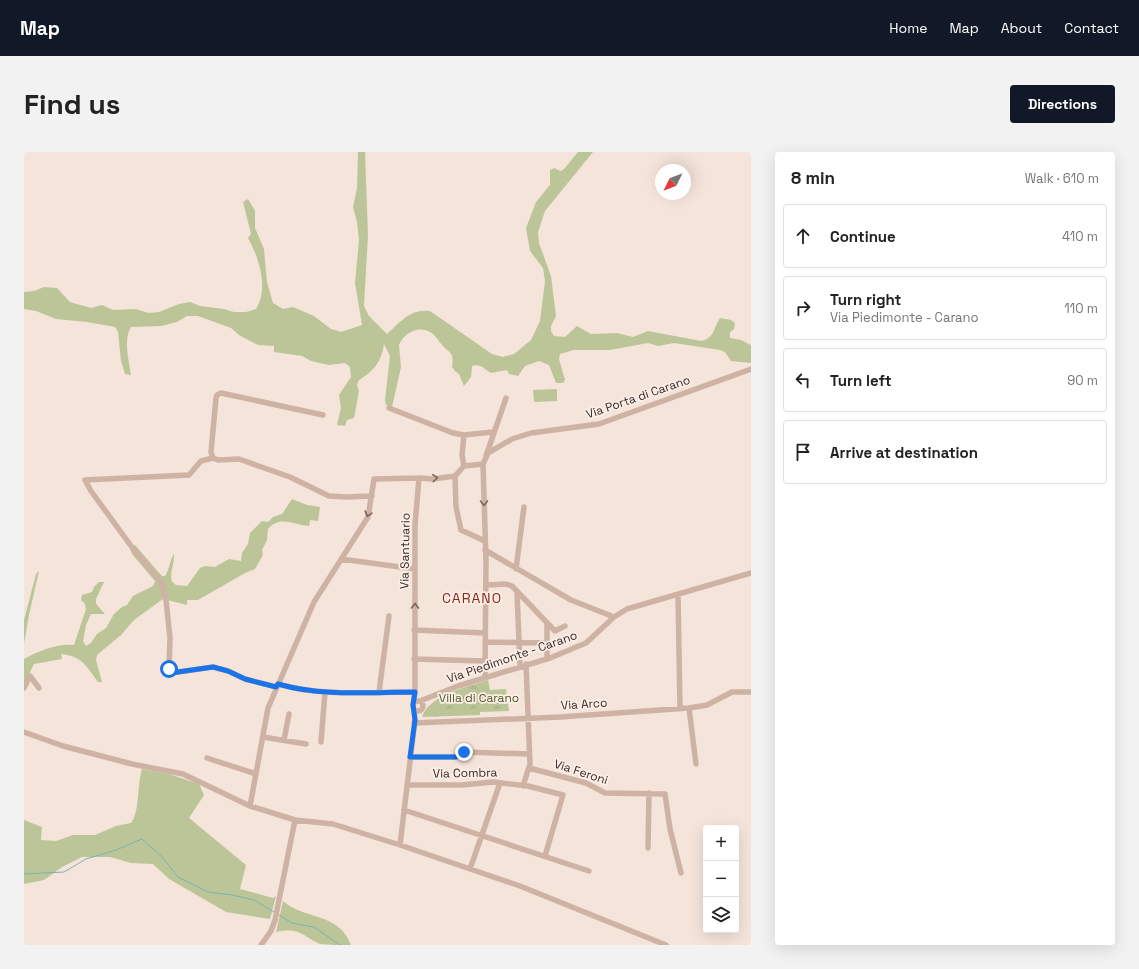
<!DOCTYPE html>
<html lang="en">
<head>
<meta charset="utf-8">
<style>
  body { margin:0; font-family:"Space Grotesk",sans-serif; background:#f2f2f2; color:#222 }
  .controls { position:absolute; right:12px; bottom:12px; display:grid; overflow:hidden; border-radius:4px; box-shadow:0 4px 16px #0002 }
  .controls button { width:36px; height:36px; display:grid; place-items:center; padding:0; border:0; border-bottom:1px solid #e0e0e0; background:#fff; color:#222; font:20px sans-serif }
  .compass { position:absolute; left:631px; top:12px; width:36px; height:36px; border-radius:50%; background:#fff; box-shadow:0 4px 16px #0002; rotate:227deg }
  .stop { position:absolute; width:12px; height:12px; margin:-9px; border:3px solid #1a73e8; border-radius:50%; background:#fff }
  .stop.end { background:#1a73e8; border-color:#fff; box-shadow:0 1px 4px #0008 }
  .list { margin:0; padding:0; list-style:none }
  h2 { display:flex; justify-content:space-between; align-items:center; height:52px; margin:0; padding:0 16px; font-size:17px }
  h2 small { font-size:13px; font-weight:400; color:#767676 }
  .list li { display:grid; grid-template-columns:26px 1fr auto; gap:12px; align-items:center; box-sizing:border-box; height:64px; margin:0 8px 8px; padding:0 8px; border:1px solid #e0e0e0; border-radius:4px }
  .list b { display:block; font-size:15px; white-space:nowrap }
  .list p { margin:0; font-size:13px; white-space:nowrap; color:#767676 }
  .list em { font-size:13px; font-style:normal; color:#767676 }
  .icon { flex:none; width:22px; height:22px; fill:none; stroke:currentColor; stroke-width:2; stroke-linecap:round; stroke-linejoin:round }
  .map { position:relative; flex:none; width:727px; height:793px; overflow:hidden; border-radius:4px }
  header { display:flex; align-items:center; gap:24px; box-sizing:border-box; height:56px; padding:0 20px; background:#111827; color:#fff }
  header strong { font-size:19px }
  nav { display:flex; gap:22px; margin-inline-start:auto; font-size:14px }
  .intro { display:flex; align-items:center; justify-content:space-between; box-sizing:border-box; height:96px; padding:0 24px }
  h1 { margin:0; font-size:28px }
  .button { padding:10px 18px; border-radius:4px; background:#111827; color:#fff; font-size:14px; font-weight:700 }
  main { display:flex; gap:24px; padding:0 24px }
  aside { flex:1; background:#fff; border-radius:4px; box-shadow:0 4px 16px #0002 }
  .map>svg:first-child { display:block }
  .grass { fill:#bcc598 }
  .park { fill:url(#park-tufts) }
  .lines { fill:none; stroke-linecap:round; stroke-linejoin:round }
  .stream { stroke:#75b5af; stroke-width:1 }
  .minor { stroke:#ceb2a4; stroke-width:5.5 }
  .oneway { stroke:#7c675f }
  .route { stroke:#1a73e8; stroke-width:5 }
  .labels { text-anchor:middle; stroke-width:3.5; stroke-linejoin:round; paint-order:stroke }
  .street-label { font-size:12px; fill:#382a27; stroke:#fbefe7 }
  .park-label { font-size:12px; fill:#4d5927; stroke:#fbefe7 }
  .quarter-label { font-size:14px; letter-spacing:1px; fill:#902417; stroke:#fbefe7 }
</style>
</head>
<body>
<header>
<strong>Map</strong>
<nav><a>Home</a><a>Map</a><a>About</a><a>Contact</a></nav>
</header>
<div class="intro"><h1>Find us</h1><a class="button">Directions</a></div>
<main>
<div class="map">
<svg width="727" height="793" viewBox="0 0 727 793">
  <defs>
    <pattern id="park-tufts" width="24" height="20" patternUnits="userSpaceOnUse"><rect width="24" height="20" fill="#bcc598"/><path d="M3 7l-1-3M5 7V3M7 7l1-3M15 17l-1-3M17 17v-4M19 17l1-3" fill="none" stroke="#a2a983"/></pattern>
  </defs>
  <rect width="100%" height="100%" fill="#f4e4da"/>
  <!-- grass -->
  <path class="grass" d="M334,0H341L344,83L340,154L345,164L363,182C377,170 385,157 406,159L468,202L479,205L490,202L507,188L516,169L521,129L519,116L506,99L502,76L512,50L526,33V18L530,16L537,19L540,17L554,0H569L521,59L514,80L515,91L527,124L532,164L527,174V179L530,184L541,185L553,174L567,182L593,181L609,185L624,179L677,189C690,187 690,175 696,166L707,168L711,171L710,177L706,180V186L717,188L727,193V211L707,209L701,200L696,198L650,191L634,194L624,191L586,198H550L536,202L535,207L541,228L539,231H532L525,213L515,209L501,214L494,224L485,222L483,218L467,221C460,217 457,211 448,214L447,225L440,234L435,222L431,219L428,215C430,201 427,202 419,194C414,189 412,183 406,180C394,173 379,182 375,193L377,215L368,255L362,253L361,248L366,204L360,192C358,209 349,220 335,228L333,233L335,239L330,266L323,268L321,274L313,273L317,256L315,243L327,225L326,215L321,211L305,213L287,209L278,204L250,200V194L234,193L215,183L207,176L174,164H163L153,170L137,174L107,175C99,187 105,209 107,223L101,222L97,209L94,180L91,175L63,170L32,167L12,159L0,157V140L10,139L20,135L33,136L46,150L67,156L78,153L89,158L111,157L125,161L135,160L155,152L166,150L176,154L200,157L210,160H222L232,157C245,136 235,106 224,86L227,82L219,50L224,47L231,59V76L240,97L243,130L249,151L259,157L269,155L290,164L307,177L317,180L338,173L331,131L335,88L333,70L329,55L333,36Z
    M533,237V249L510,250L509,238Z
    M268,347L283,353L296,355L294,369L286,368L285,374C269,373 257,363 244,377L243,388L238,398L239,403L231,417L221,421L174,448H163V453L139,447L110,468L97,483L73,503L72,508L78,530H74C63,515 58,504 37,502L38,507L10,512L0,532V507C14,499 34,491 50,493L62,457L61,452L57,448L58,443L68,440L70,435L75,430H80L72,447V452L81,462H67L62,473L59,489L62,494L67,491L73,482L82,476L90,462L98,455L103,453L109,444L129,434L131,429L108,402L106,396L111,393L138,424H141C146,417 145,409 150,402C151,412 145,420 148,430L152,433L163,434L176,416L181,414L191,415L205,407L217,409L218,401L224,392L226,381L238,369L244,370L249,365L258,362Z
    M15,419L5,463L0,492V468L12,422Z
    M118,617L145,622L175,632L180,643L165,666L222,713L216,737L249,746L252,744L246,767L202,760L145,727L129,712L107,711L86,705H58L38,715L20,728L0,732V668L18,675L17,688L32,689L49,683H71L92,674L107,671C116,659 113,633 118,617Z
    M259,749C280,768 315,760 327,793C319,793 303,793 296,792C277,783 276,775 252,780Z"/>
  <!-- park -->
  <path class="park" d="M464,528L466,538L482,537L485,559L456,560V563L398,565C406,542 444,535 464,528Z"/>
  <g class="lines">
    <!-- stream -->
    <path class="stream" d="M0,722L40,720L62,707L92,698L118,687L138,705L154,725L184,740L208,743L230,748L250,760
      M255,763L268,771L290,775L316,793"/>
    <!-- minor -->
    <path class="minor" d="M365,256L429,281L440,283L469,280
      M462,304L482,246
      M189,306L194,308L215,307L266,325L305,344L322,345L348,344
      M440,314L438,303L440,283
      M431,324L432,355L437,378L461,389
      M461,398L547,448L590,465
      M317,407L391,417
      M492,417L500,355
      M462,433L482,432L488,434L531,479L541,474
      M493,440L496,514
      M654,442L656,556
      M523,472V506
      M390,478L461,481
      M461,490L523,491
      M390,507L461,509
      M461,525L462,409L459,312L464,301L488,287L507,281L575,272L727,217
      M254,532C299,545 345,540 391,540
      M253,535L221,527L204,519L189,515L147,521L145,517L146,486L142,448L137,430L110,398L67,339L61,328L165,323L177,309L189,306L187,300L192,246L193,243L197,241L299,263
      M0,536L6,524L15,536
      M355,540L365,464
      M396,549L434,534L526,506L562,491L590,465L603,457L727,421
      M389 554a5 5 0 1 1 10 0a5 5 0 1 1-10 0Z
      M389,552L391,541V373L395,326L409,327L431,324L440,314L459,312
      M665,556L672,612
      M390,571L536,565L665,556L683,553L708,540H727
      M0,580L39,594L108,612L159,622L226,654L271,668L309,672L376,693L496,734L642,793
      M239,585L282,592
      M260,588L265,562
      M297,590L301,540
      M386,605H432L440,600L505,602
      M183,606L232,622
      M505,616L562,631L581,641L641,642L646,677L657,721
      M383,633H438L469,630L504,634L539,643L521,704
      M499,634L506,612L502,512
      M226,654L244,556L290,450L344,365L350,327L395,326
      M380,658L565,719
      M376,693L391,568L390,557
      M624,696L625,641
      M446,717L476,631
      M237,793L247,779L251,768L271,668"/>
  </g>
  <!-- one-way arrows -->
  <defs><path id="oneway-chevron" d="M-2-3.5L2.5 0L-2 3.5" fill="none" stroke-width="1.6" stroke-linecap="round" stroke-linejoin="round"/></defs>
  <g class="oneway">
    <use href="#oneway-chevron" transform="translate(411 326) rotate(-5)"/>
    <use href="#oneway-chevron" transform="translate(460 351) rotate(89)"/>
    <use href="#oneway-chevron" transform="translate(344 362) rotate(106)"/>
    <use href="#oneway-chevron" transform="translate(391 454) rotate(-89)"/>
  </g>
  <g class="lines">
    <!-- route -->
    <path class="route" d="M145,517L147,521L189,515L204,519L221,527L252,535L254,532C299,545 345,540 391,540L389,553L391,568L386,605H432L440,600"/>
  </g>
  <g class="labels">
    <!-- street labels -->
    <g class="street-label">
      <text transform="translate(614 245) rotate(-19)" y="4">Via Porta di Carano</text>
      <text transform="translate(381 399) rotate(-89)" y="4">Via Santuario</text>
      <text transform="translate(488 505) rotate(-19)" y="4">Via Piedimonte - Carano</text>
      <text transform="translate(560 552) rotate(-4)" y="4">Via Arco</text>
      <text transform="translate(557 620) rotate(18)" y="4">Via Feroni</text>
      <text transform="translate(441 621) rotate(-1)" y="4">Via Combra</text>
    </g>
    <!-- park labels -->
    <g class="park-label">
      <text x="455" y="550">Villa di Carano</text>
    </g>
    <!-- quarter labels -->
    <g class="quarter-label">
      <text x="448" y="451">CARANO</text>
    </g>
  </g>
</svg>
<div class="controls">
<button>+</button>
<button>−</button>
<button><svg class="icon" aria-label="layers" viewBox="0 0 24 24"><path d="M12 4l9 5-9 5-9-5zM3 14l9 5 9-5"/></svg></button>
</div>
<svg class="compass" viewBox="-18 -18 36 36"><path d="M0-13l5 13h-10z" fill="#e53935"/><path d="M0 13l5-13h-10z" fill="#767676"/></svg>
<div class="stop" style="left:145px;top:517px"></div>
<div class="stop end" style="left:440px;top:600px"></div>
</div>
<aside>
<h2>8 min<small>Walk · 610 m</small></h2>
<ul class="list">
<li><svg class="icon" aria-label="ahead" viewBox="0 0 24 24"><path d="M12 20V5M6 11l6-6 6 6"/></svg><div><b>Continue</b></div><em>410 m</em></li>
<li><svg class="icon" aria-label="right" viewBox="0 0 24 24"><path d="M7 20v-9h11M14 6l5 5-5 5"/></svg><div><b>Turn right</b><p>Via Piedimonte - Carano</p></div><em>110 m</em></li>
<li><svg class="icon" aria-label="left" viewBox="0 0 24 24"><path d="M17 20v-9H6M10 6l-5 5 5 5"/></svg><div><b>Turn left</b></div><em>90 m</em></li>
<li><svg class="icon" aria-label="arrive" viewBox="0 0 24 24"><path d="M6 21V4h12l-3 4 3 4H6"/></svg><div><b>Arrive at destination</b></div></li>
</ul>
</aside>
</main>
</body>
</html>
